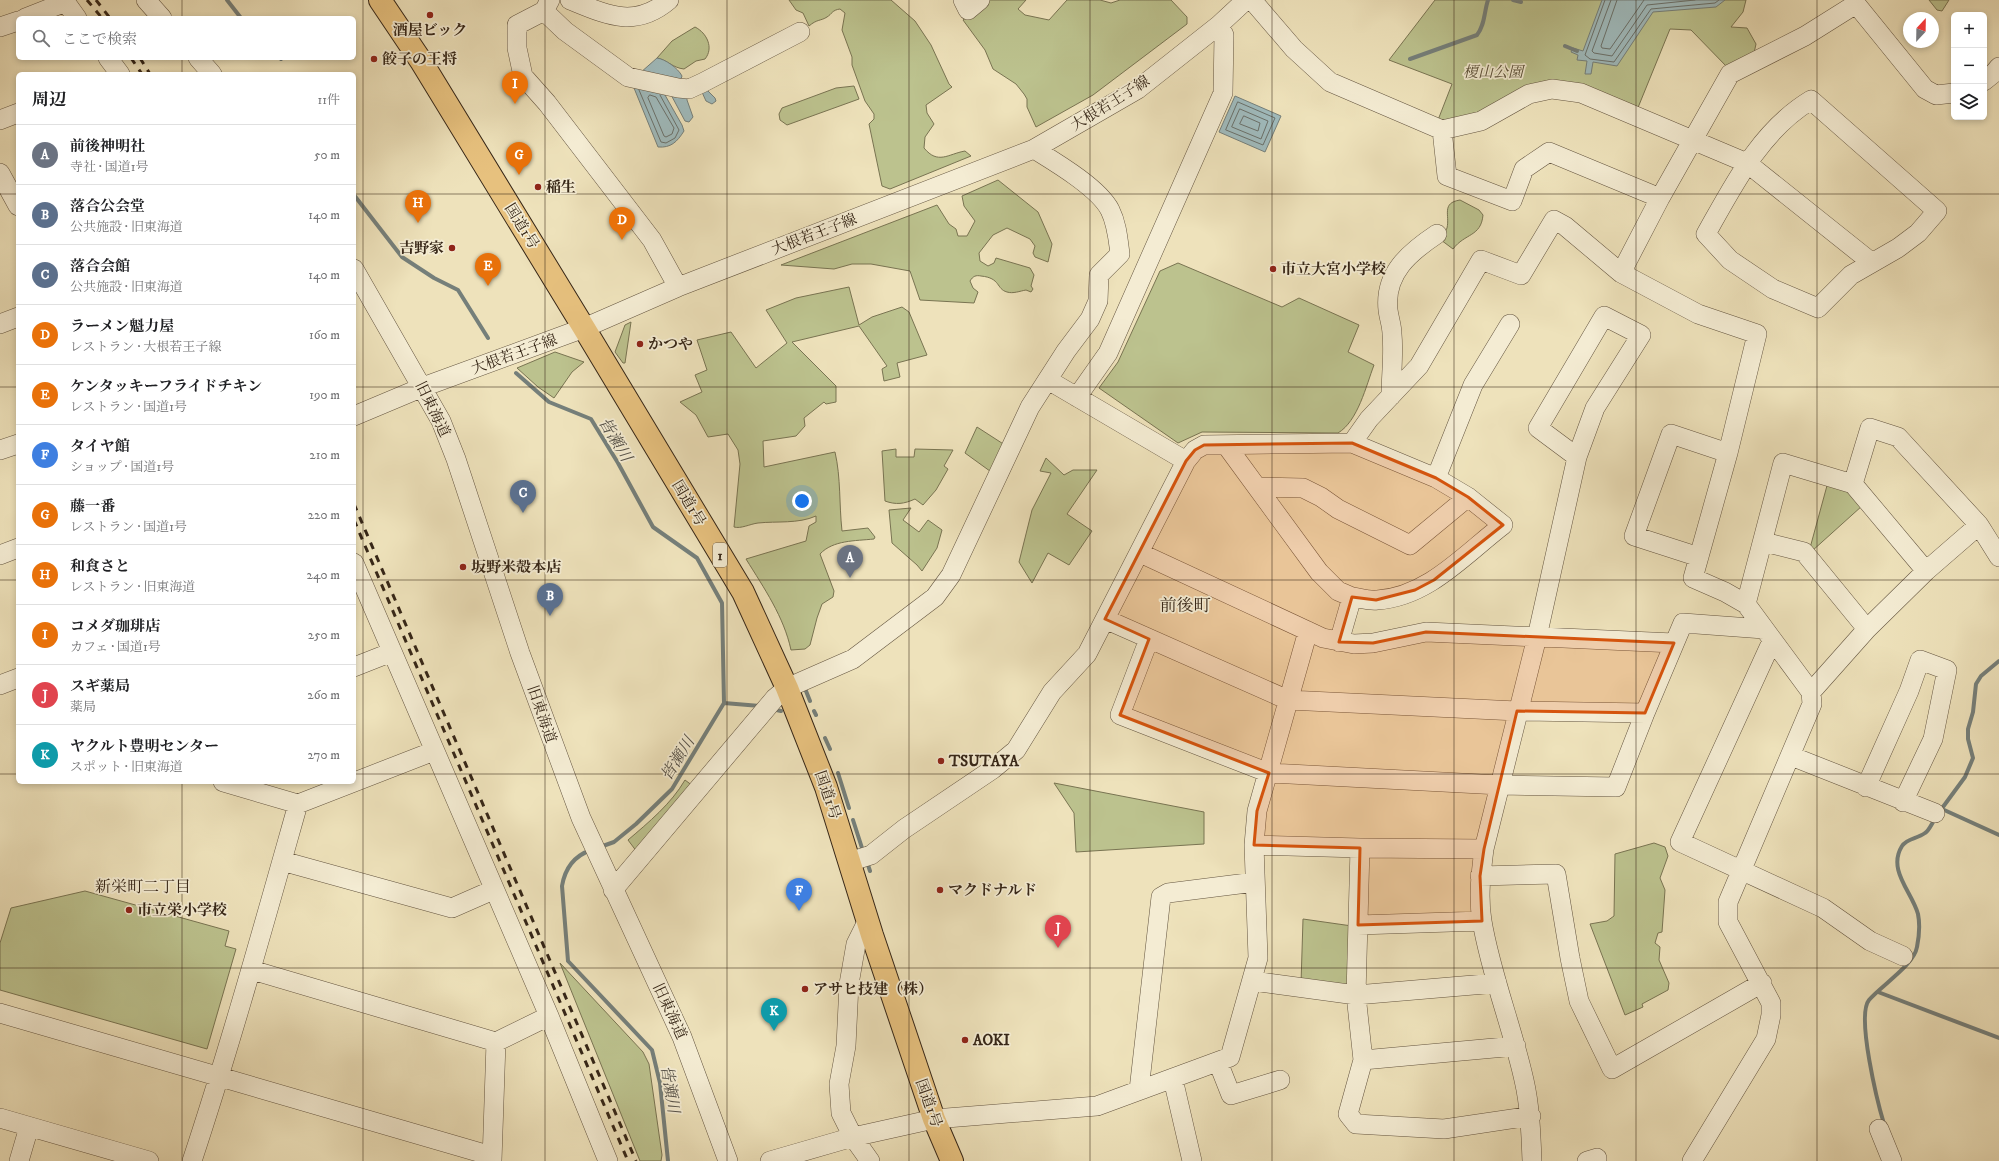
<!DOCTYPE html>
<html lang="ja">
<head>
<meta charset="utf-8">
<style>
  body { margin:0; font-family:"IM FELL DW Pica","Noto Serif JP",serif; background:#f6f6f6; color:#202124 }
  .controls { position:absolute; right:12px; top:12px; display:grid; overflow:hidden; border-radius:6px; box-shadow:0 2px 6px #0003 }
  .controls button { width:36px; height:36px; display:grid; place-items:center; padding:0; border:0; border-bottom:1px solid #e0e0e0; background:#fff; color:#202124; font:20px sans-serif }
  .compass { position:absolute; left:1903px; top:12px; width:36px; height:36px; border-radius:50%; background:#fff; box-shadow:0 2px 6px #0003; rotate:22deg }
  .you { position:absolute; left:802px; top:501px; width:14px; height:14px; margin:-10px; border:3px solid #fff; border-radius:50%; background:#1a73e8; box-shadow:0 0 0 6px #1a73e833 }
  .badge { display:grid; place-items:center; width:26px; height:26px; border-radius:50%; background:#111827; color:#fff; font-size:13px; font-weight:700 }
  .pin { position:absolute; translate:-50% -33px; filter:drop-shadow(0 1px 2px #0008) }
  .pin::after { content:''; position:absolute; top:21px; width:14px; height:12px; background:inherit; clip-path:polygon(0 0,100% 0,50% 100%) }
  .list { margin:0; padding:0; list-style:none }
  h2 { display:flex; justify-content:space-between; align-items:center; height:52px; margin:0; padding:0 16px; font-size:17px }
  h2 small { font-size:13px; font-weight:400; color:#757577 }
  .list li { display:grid; grid-template-columns:26px 1fr auto; gap:12px; align-items:center; box-sizing:border-box; height:60px; padding:0 16px; border-top:1px solid #e0e0e0 }
  .list b { display:block; font-size:15px; white-space:nowrap }
  .list p { margin:0; font-size:13px; white-space:nowrap; color:#757577 }
  .list em { font-size:13px; font-style:normal; color:#757577 }
  .icon { flex:none; width:22px; height:22px; fill:none; stroke:currentColor; stroke-width:2; stroke-linecap:round; stroke-linejoin:round }
  .map { position:relative; flex:none; width:1999px; height:1161px; overflow:hidden }
  .search { position:absolute; background:#fff; box-shadow:0 2px 6px #0003; left:16px; top:16px; width:340px; height:44px; display:flex; align-items:center; gap:10px; box-sizing:border-box; padding:0 14px; border-radius:6px; color:#757577; font-size:15px }
  .panel { position:absolute; background:#fff; box-shadow:0 2px 6px #0003; left:16px; top:72px; width:340px; height:712px; border-radius:6px }
  .map>svg:first-child { display:block }
  .green { fill:#bcc28e; stroke:#797452 }
  .water { fill:#9fbabc; stroke:#757f7a }
  .lines { fill:none; stroke-linecap:round; stroke-linejoin:round }
  .shore { stroke:#6a706a; stroke-width:1 }
  .stream { stroke:#757f7a; stroke-width:4 }
  .minor-casing { stroke:#645540; stroke-width:20 }
  .highway-casing { stroke:#362617; stroke-width:24 }
  .minor { stroke:#f4ecd3; stroke-width:19 }
  .highway { stroke:#e7c17e; stroke-width:22 }
  .rail { stroke:#362617; stroke-width:3; stroke-dasharray:7 7; stroke-linecap:butt }
  .marked { fill:#d6540d; fill-opacity:0.2; stroke:#d6540d; stroke-width:3; stroke-linejoin:round }
  .grid { fill:none; stroke:#362617; stroke-width:1; stroke-opacity:0.55 }
  .poi-dot { fill:#8f2418; stroke:#f4ecd3; stroke-width:1.5 }
  .labels { text-anchor:middle; stroke-width:3.5; stroke-linejoin:round; paint-order:stroke }
  .shield { fill:#f4ecd3; stroke:#6f614f; stroke-width:1 }
  .shield-label { font-size:14px; font-weight:bold; fill:#362617 }
  .poi-label { font-size:15px; font-weight:bold; fill:#362617; stroke:#f4ecd3; text-anchor:start }
  .park-label { font-size:15px; font-style:italic; fill:#584d35; stroke:#f4ecd3 }
  .street-label { font-size:15px; fill:#362617; stroke:#f4ecd3 }
  .water-label { font-size:16px; font-style:italic; fill:#565249; stroke:#f4ecd3 }
  .neighbourhood-label { font-size:16px; fill:#362617; stroke:#f4ecd3 }
  .quarter-label { font-size:17px; fill:#362617; stroke:#f4ecd3 }
</style>
</head>
<body>
<div class="map">
<svg width="1999" height="1161" viewBox="0 0 1999 1161">
  <rect width="100%" height="100%" fill="#eee2bb"/>
  <filter id="stains"><feTurbulence type="fractalNoise" baseFrequency=".005" numOctaves="4"/><feColorMatrix values="0 0 0 0 .2 0 0 0 0 .09 0 0 0 0 .02 0 0 0 .5 -.17"/></filter>
  <radialGradient id="worn" r=".72"><stop offset=".6" stop-color="#630" stop-opacity="0"/><stop offset="1" stop-color="#630" stop-opacity=".3"/></radialGradient>
  <!-- green -->
  <path class="green" d="M789,0H891L915,21L931,45L949,84L952,87L926,105L927,113L934,124L925,137L924,148C938,165 948,154 965,151L971,156L890,189L882,186L869,124L874,119V114L865,101L852,65V57L842,30L845,13L840,9C832,10 832,14 827,17C821,21 817,19 809,26L803,13L796,10Z
    M987,0H1026L1018,9L1025,15L1049,20L1067,0H1100L1111,3L1120,0H1171L1187,17V24L1093,95L1036,127L1027,107V99L1024,94L1016,84L993,69L985,50L963,20Z
    M1435,0H1746L1743,12L1731,27L1747,28L1756,44L1754,53L1728,68L1691,30L1670,29L1637,110L1583,88L1489,110L1450,122L1438,120L1452,84L1389,60Z
    M1929,0H1949L1942,11L1937,10Z
    M695,27C707,33 714,48 705,59L696,61L684,69C673,68 667,60 657,58L672,41Z
    M854,86L859,99L787,125L780,120L779,114L782,108L836,88Z
    M998,180L1038,212L1052,244L1048,262L1035,257L1033,253L1035,246L1030,239L1007,228L993,235L979,253L980,261L988,266L994,263L996,258L1030,268L1034,275L1031,286L1033,289L1031,292L1026,290C1020,291 1013,294 1007,292C996,289 1001,278 981,276C976,275 973,276 970,281L973,288L978,292L974,303L920,300L910,271L871,264H852L834,269L781,265L937,205L949,224L956,229L958,236H967L975,221L964,206L962,196Z
    M1460,200L1479,210L1483,215C1481,237 1465,233 1453,249L1441,240C1443,237 1445,232 1447,228C1450,215 1441,203 1460,200Z
    M1178,263L1282,307L1299,298L1359,325L1348,352L1374,365C1366,386 1358,421 1338,433L1202,432L1178,443L1099,388L1118,362L1160,271Z
    M849,287L859,325L872,317L902,307L909,312L927,355L897,363L900,377L884,381L882,369L887,366L859,326L792,342L836,386V402L826,404L824,402L804,418L805,426L796,436L763,441L764,467L835,452C841,478 839,504 842,531L868,528L875,537L874,539C855,541 833,540 820,554L834,591L833,597L822,604L817,618L810,645L805,649L791,650C784,617 764,588 746,559L806,541L809,526L816,522V516C798,524 777,521 758,523C750,524 741,529 734,527L740,464L738,450L728,434L708,437L696,415L680,402L702,392L695,375L707,370L697,340L731,332L756,368L787,343L766,310L796,298Z
    M631,322L625,363H623L615,352L625,325Z
    M555,352L584,362L572,372L554,398L538,387L517,368Z
    M977,427L1008,447L994,474L965,453Z
    M896,449V457H914L915,449L953,450L944,466L948,469L936,490L923,505L915,499C904,504 896,505 885,501L882,451Z
    M1046,458L1064,475L1073,470H1097L1067,514L1092,531L1069,565L1048,553L1032,583L1019,562L1032,510L1051,473L1040,471Z
    M1828,482L1846,486L1862,506L1812,551L1810,548Z
    M911,508L903,520L919,532L928,520L942,530L937,548L922,571L917,565L892,543L889,510Z
    M685,780L693,786L637,852L628,840C649,822 671,804 685,780Z
    M1054,783L1204,812V844L1076,852L1074,813Z
    M1654,843L1665,847L1668,856L1660,878L1665,890L1662,932L1658,933L1655,943L1660,947L1659,960L1669,983L1668,990L1642,1004L1643,1007L1625,1015L1590,924L1607,921L1614,916L1615,854Z
    M85,891L229,931L225,946L236,949L207,1049L0,990V943L11,908Z
    M1303,919L1352,926L1347,989L1301,984Z
    M560,963L643,1052L649,1064L662,1155L661,1161H640Z"/>
  <!-- water -->
  <path class="water" d="M1602,0H1725L1716,7L1653,12L1617,66L1593,62L1591,74H1585L1587,61L1577,60L1578,55L1571,52L1573,48L1583,51Z
    M657,58C665,59 678,68 682,76L681,79L640,73Z
    M704,87L715,98L716,101L712,104L706,101L701,90Z
    M634,88H661L682,125L684,131C677,142 671,148 658,147Z
    M669,91L687,93V100L693,117L689,122L685,121Z
    M1235,96L1281,116L1265,152L1219,132Z"/>
  <g class="lines">
    <!-- shore -->
    <path class="shore" d="M1605,0L1585,55L1590,59L1614,62L1651,9L1715,3L1719,0
      M1611,0L1592,51L1594,53L1612,56L1647,5L1695,0
      M1617,0L1601,46L1602,48L1610,49L1644,0
      M639,90L661,142L666,143L675,138L679,130L660,95
      M650,95L656,97L674,128L672,134L666,137L664,136L648,98Z
      M1238,102L1275,118L1263,145L1226,130Z
      M1240,109L1268,121L1261,139L1232,127Z
      M1244,116L1260,123L1258,131L1240,124Z"/>
    <!-- stream -->
    <path class="stream" d="M227,0L241,18
      M1513,0L1521,2
      M1565,46L1577,51
      M280,58L281,59
      M1410,59L1477,35C1485,25 1484,12 1488,0
      M354,195L402,257L434,278L458,290L488,338
      M516,373L549,402L591,419L618,463L653,527L697,558L722,603L724,703L672,789L636,824L614,842L600,847
      M804,686L810,701
      M724,703L760,706
      M772,709L781,711
      M814,711L816,715
      M825,738L830,749
      M838,773L849,808
      M1942,809L1999,835
      M1940,811L1965,777L1973,758L1968,739V729L1973,712L1976,684L1981,676L1999,661
      M853,820L862,848
      M591,850C574,856 565,868 562,886L568,961L652,1050L660,1083L668,1161
      M867,862L870,871
      M1878,992L1999,1038
      M1884,1124C1878,1104 1856,1016 1869,1000C1882,985 1914,965 1917,947C1919,937 1920,924 1918,914C1912,892 1887,870 1902,846C1907,838 1917,839 1925,833C1929,831 1932,823 1935,819"/>
    <defs>
      <path id="minor" d="M64,0L77,18
        M146,0L162,18
        M550,0L544,11L517,25V48L523,76L547,103L652,240L678,287
        M570,0C607,15 635,29 669,0
        M963,0L968,10L980,0
        M1252,0L1294,49L1330,82L1442,130L1481,121L1529,94L1552,89L1581,93L1747,163L1871,262
        M1856,4L1925,89L1936,95L1954,93
        M544,11L565,31L628,77L678,88L689,89L702,83L800,32
        M25,18L66,2
        M0,27L18,21
        M108,58L120,74
        M198,58L212,74
        M1984,81L1994,73L1999,67
        M1811,100L1937,211L1918,233L1898,248L1851,275L1818,308L1773,289L1730,260L1706,234C1734,184 1761,130 1811,100Z
        M0,120L18,113
        M1442,130L1447,176L1512,201L1524,169L1549,152L1660,198
        M0,173L18,206
        M354,269L441,421L456,459L520,653L581,818L682,1037L728,1161
        M1621,273L1660,198L1730,74L1805,36L1856,4L1855,0
        M0,324L18,317
        M1048,380L1186,461
        M1391,396C1391,376 1394,354 1392,334C1392,326 1389,318 1388,310C1384,273 1410,252 1437,234
        M1077,397L1108,353L1223,93L1224,35L1219,25
        M354,416L423,387L584,328L678,287L1034,149L1138,89L1219,25L1246,0
        M1352,443L1436,478
        M1226,445L1319,572L1338,591L1352,597
        M0,450L18,444
        M1257,487L1303,488L1321,497L1338,509L1410,545L1468,497
        M1979,525L1999,557
        M1764,542L1804,552L1867,629
        M1140,553L1323,638L1354,644L1373,643L1426,632L1674,643
        M0,555L18,548
        M1699,557L1634,536L1671,434L1728,453
        M354,563L549,1016L608,1161
        M1746,604L1783,463L1853,484L1926,571
        M1105,619L1288,700L1517,711L1645,713
        M1149,639L1120,715L1269,773L1500,785L1616,787L1645,713L1683,623L1764,629
        M1772,641L1680,842L1823,908L1870,941L1903,956
        M1339,642L1352,597C1360,598 1369,601 1377,600C1428,597 1465,554 1503,525L1468,497L1436,478L1473,385L1510,324
        M354,667L392,652
        M0,685L18,678
        M1811,692L1867,629L1926,571L1979,525L1898,437L1870,428L1853,484
        M1791,756L1935,813
        M223,782L298,804L434,751
        M1866,787L1909,691L1920,660L1947,670L1933,739L1903,802
        M1254,845L1360,848L1484,849
        M1360,848L1356,995L1363,1060L1348,1114L1356,1124L1444,1129L1531,1116
        M282,861L452,908L493,890
        M849,862L871,855L904,829L993,769L1016,750L1052,692L1087,654L1186,461L1195,450L1204,445L1352,443L1369,419L1419,366L1481,260L1521,275L1554,220L1565,226L1621,273L1698,314L1757,334L1728,453L1693,578L1725,592L1746,604L1811,692L1812,704L1728,902V922L1771,1003V1015L1766,1039L1692,1161
        M1480,876L1556,874L1570,958L1579,1001L1612,1069L1762,983
        M613,890L775,698L787,688L853,659L935,597L951,575L1030,407L1066,351L1090,319L1098,301L1099,275L1120,254C1118,239 1117,224 1110,210C1099,188 1055,162 1034,149
        M867,922L856,944L849,984L846,1046L839,1084L841,1113L853,1137L870,1161
        M1358,925L1482,921
        M252,970L496,1042L549,1016
        M1253,981L1356,995L1497,983
        M0,1013L492,1156
        M1363,1060L1516,1046
        M1218,1062L1231,1095L1280,1080
        M1173,1079L1192,1161
        M1139,1090L1161,897L1168,893L1255,882
        M0,1118L149,1161
        M1879,1129L1892,1161
        M19,1161L29,1127
        M192,1161C231,1043 264,924 298,804
        M492,1161L496,1042
        M770,1161L853,1137L934,1119L1097,1106L1230,1057L1258,958L1254,845L1257,811L1308,631
        M1532,1161C1531,1134 1530,1106 1524,1080C1512,1026 1491,975 1482,921C1478,897 1481,873 1484,849L1537,637L1577,457L1595,408L1641,335L1604,316L1538,428L1577,457
        M1587,1161L1597,1158V1161"/>
      <path id="highway" d="M380,0L421,61L584,328L743,592L787,688L826,787L872,935L934,1119L952,1161"/>
    </defs>
    <!-- minor casing -->
    <use href="#minor" class="minor-casing"/>
    <!-- highway casing -->
    <use href="#highway" class="highway-casing"/>
    <!-- minor -->
    <use href="#minor" class="minor"/>
    <!-- highway -->
    <use href="#highway" class="highway"/>
    <!-- rail -->
    <path class="rail" d="M87,0L102,18
      M96,0L110,18
      M131,58L142,74
      M140,58L150,74
      M354,504L636,1161
      M354,520L628,1161"/>
  </g>
  <!-- marked area -->
  <path class="marked" d="M1352,443L1436,478L1468,497L1503,525L1434,580L1415,590L1376,600L1352,597L1339,642L1373,643L1426,632L1674,643L1645,713L1517,711L1484,849L1480,876L1482,921L1358,925L1360,848L1254,845L1257,811L1269,773L1120,715L1149,639L1105,619L1186,461L1195,450L1204,445Z"/>
  <!-- grid -->
  <path class="grid" d="M182,0V18M363,0V1161M545,0V1161M727,0V1161M909,0V1161M1090,0V1161M1272,0V1161M1454,0V1161M1636,0V1161M1817,0V1161M182,58V74M0,194H18M354,194H1999M0,387H18M354,387H1999M0,580H18M354,580H1999M0,774H18M354,774H1999M182,782V1161M0,968H1999"/>
  <!-- markers -->
  <g class="poi-dot">
    <circle cx="430" cy="15" r="4"/>
    <circle cx="374" cy="59" r="4"/>
    <circle cx="538" cy="187" r="4"/>
    <circle cx="452" cy="248" r="4"/>
    <circle cx="1273" cy="269" r="4"/>
    <circle cx="640" cy="344" r="4"/>
    <circle cx="463" cy="567" r="4"/>
    <circle cx="941" cy="761" r="4"/>
    <circle cx="940" cy="890" r="4"/>
    <circle cx="129" cy="910" r="4"/>
    <circle cx="805" cy="989" r="4"/>
    <circle cx="965" cy="1040" r="4"/>
  </g>
  <g class="labels">
    <!-- shield labels -->
    <rect class="shield" x="713" y="543" width="14" height="24" rx="3"/>
    <g class="shield-label">
      <text x="720" y="560">1</text>
    </g>
    <!-- poi labels -->
    <g class="poi-label">
      <text x="430" y="35" text-anchor="middle">酒屋ビック</text>
      <text x="382" y="64">餃子の王将</text>
      <text x="546" y="192">稲生</text>
      <text x="444" y="253" text-anchor="end">吉野家</text>
      <text x="1281" y="274">市立大宮小学校</text>
      <text x="648" y="349">かつや</text>
      <text x="471" y="572">坂野米殻本店</text>
      <text x="949" y="766">TSUTAYA</text>
      <text x="948" y="895">マクドナルド</text>
      <text x="137" y="915">市立栄小学校</text>
      <text x="813" y="994">アサヒ技建（株）</text>
      <text x="973" y="1045">AOKI</text>
    </g>
    <!-- park labels -->
    <g class="park-label">
      <text x="1493" y="77">榎山公園</text>
    </g>
    <!-- street labels -->
    <g class="street-label">
      <text transform="translate(1110 103) rotate(-32)" y="5">大根若王子線</text>
      <text transform="translate(522 226) rotate(58)" y="5">国道1号</text>
      <text transform="translate(814 234) rotate(-21)" y="5">大根若王子線</text>
      <text transform="translate(514 354) rotate(-20)" y="5">大根若王子線</text>
      <text transform="translate(433 409) rotate(64)" y="5">旧東海道</text>
      <text transform="translate(689 503) rotate(59)" y="5">国道1号</text>
      <text transform="translate(542 714) rotate(71)" y="5">旧東海道</text>
      <text transform="translate(828 795) rotate(71)" y="5">国道1号</text>
      <text transform="translate(670 1011) rotate(65)" y="5">旧東海道</text>
      <text transform="translate(929 1103) rotate(70)" y="5">国道1号</text>
    </g>
    <!-- water labels -->
    <g class="water-label">
      <text transform="translate(616 439) rotate(59)" y="6">皆瀬川</text>
      <text transform="translate(677 758) rotate(-58)" y="6">皆瀬川</text>
      <text transform="translate(671 1089) rotate(81)" y="6">皆瀬川</text>
    </g>
    <!-- neighbourhood labels -->
    <g class="neighbourhood-label">
      <text x="143" y="892">新栄町二丁目</text>
    </g>
    <!-- quarter labels -->
    <g class="quarter-label">
      <text x="1185" y="611">前後町</text>
    </g>
  </g>
  <rect width="100%" height="100%" filter="url(#stains)"/>
  <rect width="100%" height="100%" fill="url(#worn)"/>
</svg>
<div class="controls">
<button>+</button>
<button>−</button>
<button><svg class="icon" aria-label="layers" viewBox="0 0 24 24"><path d="M12 4l9 5-9 5-9-5zM3 14l9 5 9-5"/></svg></button>
</div>
<svg class="compass" viewBox="-18 -18 36 36"><path d="M0-13l5 13h-10z" fill="#e53935"/><path d="M0 13l5-13h-10z" fill="#757577"/></svg>
<div class="you"></div>
<div class="pin badge" style="left:850px;top:578px;background:#6b7280">A</div>
<div class="pin badge" style="left:550px;top:616px;background:#5c6f8a">B</div>
<div class="pin badge" style="left:523px;top:513px;background:#5c6f8a">C</div>
<div class="pin badge" style="left:622px;top:240px;background:#e8710a">D</div>
<div class="pin badge" style="left:488px;top:286px;background:#e8710a">E</div>
<div class="pin badge" style="left:799px;top:911px;background:#3f7fe0">F</div>
<div class="pin badge" style="left:519px;top:175px;background:#e8710a">G</div>
<div class="pin badge" style="left:418px;top:223px;background:#e8710a">H</div>
<div class="pin badge" style="left:515px;top:104px;background:#e8710a">I</div>
<div class="pin badge" style="left:1058px;top:948px;background:#e0444e">J</div>
<div class="pin badge" style="left:774px;top:1031px;background:#0f9aa8">K</div>
<div class="search"><svg class="icon" aria-label="search" viewBox="0 0 24 24"><circle cx="10" cy="10" r="6"/><path d="M15 15l6 6"/></svg>ここで検索</div>
<section class="panel">
<h2>周辺<small>11件</small></h2>
<ul class="list">
<li><span class="badge" style="background:#6b7280">A</span><div><b>前後神明社</b><p>寺社 · 国道1号</p></div><em>50 m</em></li>
<li><span class="badge" style="background:#5c6f8a">B</span><div><b>落合公会堂</b><p>公共施設 · 旧東海道</p></div><em>140 m</em></li>
<li><span class="badge" style="background:#5c6f8a">C</span><div><b>落合会館</b><p>公共施設 · 旧東海道</p></div><em>140 m</em></li>
<li><span class="badge" style="background:#e8710a">D</span><div><b>ラーメン魁力屋</b><p>レストラン · 大根若王子線</p></div><em>160 m</em></li>
<li><span class="badge" style="background:#e8710a">E</span><div><b>ケンタッキーフライドチキン</b><p>レストラン · 国道1号</p></div><em>190 m</em></li>
<li><span class="badge" style="background:#3f7fe0">F</span><div><b>タイヤ館</b><p>ショップ · 国道1号</p></div><em>210 m</em></li>
<li><span class="badge" style="background:#e8710a">G</span><div><b>藤一番</b><p>レストラン · 国道1号</p></div><em>220 m</em></li>
<li><span class="badge" style="background:#e8710a">H</span><div><b>和食さと</b><p>レストラン · 旧東海道</p></div><em>240 m</em></li>
<li><span class="badge" style="background:#e8710a">I</span><div><b>コメダ珈琲店</b><p>カフェ · 国道1号</p></div><em>250 m</em></li>
<li><span class="badge" style="background:#e0444e">J</span><div><b>スギ薬局</b><p>薬局</p></div><em>260 m</em></li>
<li><span class="badge" style="background:#0f9aa8">K</span><div><b>ヤクルト豊明センター</b><p>スポット · 旧東海道</p></div><em>270 m</em></li>
</ul>
</section>
</div>
</body>
</html>
